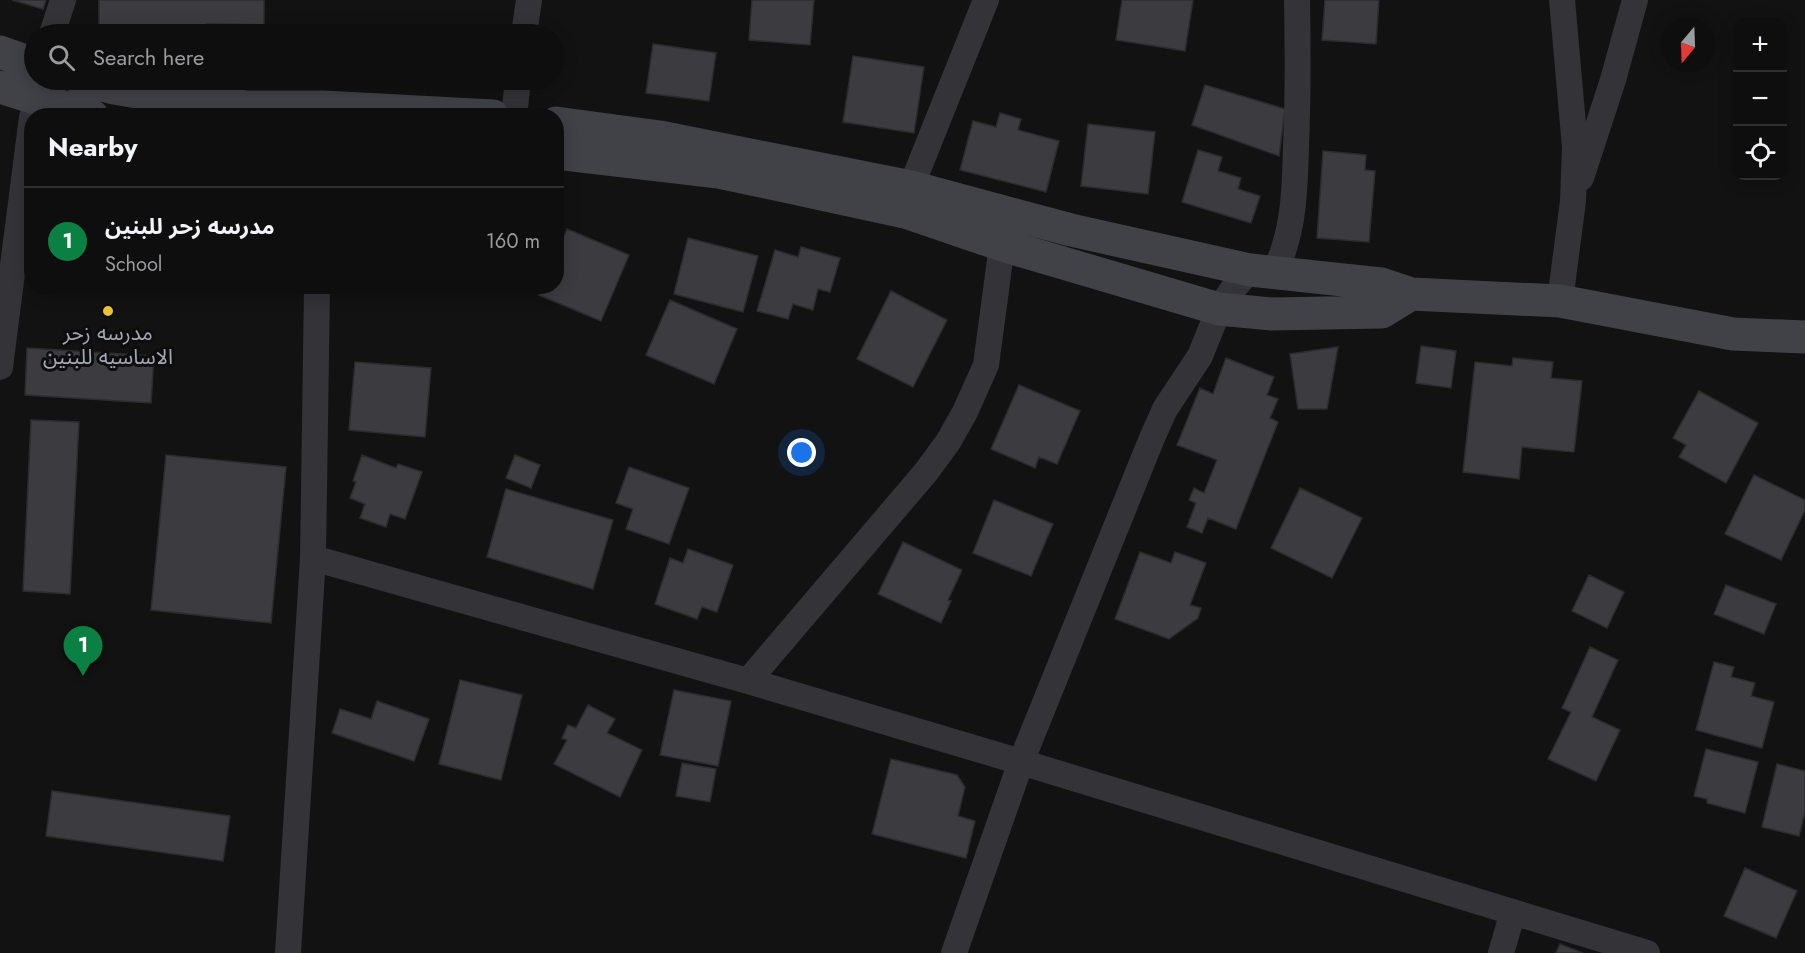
<!DOCTYPE html>
<html lang="en">
<head>
<meta charset="utf-8">
<style>
  body { margin:0; font-family:Jost,"Noto Sans Arabic",sans-serif; background:#171717; color:#f1f3f6 }
  .controls { position:absolute; right:18px; top:18px; display:grid; overflow:hidden; border-radius:12px; box-shadow:0 3px 15px #0003 }
  .controls button { width:54px; height:54px; display:grid; place-items:center; padding:0; border:0; border-bottom:2px solid #2e2e2e; background:#0e0e0e; color:#f1f3f6; font:30px sans-serif }
  .compass { position:absolute; left:1661px; top:18px; width:54px; height:54px; border-radius:50%; background:#0e0e0e; box-shadow:0 3px 15px #0003; rotate:199deg }
  .you { position:absolute; left:802px; top:453px; width:21px; height:21px; margin:-15px; border:4px solid #fff; border-radius:50%; background:#1a73e8; box-shadow:0 0 0 9px #1a73e833 }
  .badge { display:grid; place-items:center; width:39px; height:39px; border-radius:50%; background:#0b8043; color:#fff; font-size:20px; font-weight:700 }
  .pin { position:absolute; translate:-50% -50px; filter:drop-shadow(0 2px 3px #0008) }
  .pin::after { content:''; position:absolute; top:32px; width:21px; height:18px; background:inherit; clip-path:polygon(0 0,100% 0,50% 100%) }
  .list { margin:0; padding:0; list-style:none }
  h2 { display:flex; justify-content:space-between; align-items:center; height:78px; margin:0; padding:0 24px; font-size:26px }
  h2 small { font-size:20px; font-weight:400; color:#9b9c9e }
  .list li { display:grid; grid-template-columns:39px 1fr auto; gap:18px; align-items:center; box-sizing:border-box; height:108px; padding:0 24px; border-top:2px solid #2e2e2e }
  .list b { display:block; font-size:22px; white-space:nowrap }
  .list p { margin:0; font-size:20px; white-space:nowrap; color:#9b9c9e }
  .list em { font-size:20px; font-style:normal; color:#9b9c9e }
  .icon { flex:none; width:33px; height:33px; fill:none; stroke:currentColor; stroke-width:2; stroke-linecap:round; stroke-linejoin:round }
  .map { position:relative; flex:none; width:1805px; height:953px; overflow:hidden }
  .search { position:absolute; background:#0e0e0e; box-shadow:0 3px 15px #0003; left:24px; top:24px; width:540px; height:66px; display:flex; align-items:center; gap:15px; box-sizing:border-box; padding:0 21px; border-radius:33px; color:#9b9c9e; font-size:22px }
  .panel { position:absolute; background:#0e0e0e; box-shadow:0 3px 15px #0003; left:24px; top:108px; width:540px; height:186px; border-radius:24px }
  .map>svg:first-child { display:block }
  .building { fill:#3c3c40; stroke:#2c2c2f; stroke-width:1.5 }
  .lines { fill:none; stroke-linecap:round; stroke-linejoin:round }
  .street { stroke:#333338; stroke-width:26 }
  .secondary { stroke:#414248; stroke-width:33 }
  .poi-dot { fill:#ebc332; stroke:#0d0d0e; stroke-width:2 }
  .labels { text-anchor:middle; stroke-width:6; stroke-linejoin:round; paint-order:stroke }
  .poi-label { font-size:21px; fill:#a4a7b4; stroke:#0d0d0e }
</style>
</head>
<body>
<div class="map">
<svg width="1805" height="953" viewBox="0 0 1805 953">
  <rect width="100%" height="100%" fill="#121213"/>
  <!-- building -->
  <path class="building" d="M12,0H46L43,9Z
    M99,0H264V25L207,24V34H184V26L99,25Z
    M752,0H814L810,45L749,40Z
    M1122,0H1193L1185,51L1116,40Z
    M1325,0H1379L1376,44L1322,40Z
    M653,44L716,53L709,101L646,93Z
    M853,56L924,67L914,133L843,122Z
    M1205,85L1285,109L1279,156L1192,125Z
    M1000,113L1021,119L1018,130L1059,141L1046,192L960,170L973,121L996,127Z
    M1088,124L1155,132L1148,194L1081,186Z
    M1198,150L1222,157L1218,171L1241,178L1238,189L1260,196L1251,223L1182,202Z
    M1323,151L1366,155L1365,170L1375,171L1369,242L1317,238Z
    M567,229L629,255L601,321L539,295L543,286H556V254Z
    M688,238L758,256L743,312L674,294Z
    M801,247L840,258L830,292L818,289L813,310L793,304L788,319L757,311L775,250L798,257Z
    M891,291L947,320L913,387L857,359Z
    M670,300L737,329L714,384L646,355Z
    M1421,346L1456,351L1451,388L1416,383Z
    M1338,347L1327,409H1298L1290,354Z
    M27,348L154,356L151,403L25,395Z
    M1226,358L1274,377L1267,395L1278,399L1270,418L1278,422L1236,529L1208,518L1202,533L1187,527L1196,503L1189,500L1194,488L1204,493L1217,460L1177,445L1200,388L1213,394Z
    M1513,358L1553,362L1551,378L1582,381L1574,452L1522,447L1519,479L1463,472L1475,362L1512,366Z
    M355,362L431,368L425,437L349,430Z
    M1019,385L1080,411L1057,464L1039,457L1035,468L991,449Z
    M1699,391L1758,423L1726,483L1679,457L1686,445L1673,438Z
    M31,420L79,422L70,594L23,591Z
    M166,455L286,467L271,623L151,610Z
    M362,455L396,468L398,464L422,472L405,519L390,514L386,527L360,518L365,504L350,498L356,482L353,481Z
    M515,455L540,465L531,488L506,478Z
    M629,467L689,488L669,544L626,529L633,509L616,503Z
    M1754,475L1805,500V510L1781,560L1725,534Z
    M1300,488L1362,518L1332,578L1271,548Z
    M506,489L613,520L593,589L487,557Z
    M994,500L1053,524L1031,576L973,553Z
    M903,542L962,570L948,600L951,601L941,623L878,594Z
    M688,549L733,565L717,612L702,607L697,619L655,604L670,558L683,563Z
    M1140,552L1171,563L1175,552L1206,563L1190,605L1201,608L1198,618L1169,639L1115,619Z
    M1589,575L1624,592L1607,628L1572,611Z
    M1726,585L1776,604L1764,634L1714,614Z
    M1590,647L1618,660L1592,717L1620,730L1596,781L1548,759L1571,712L1562,708Z
    M1714,662L1734,667L1731,677L1755,683L1751,696L1774,702L1762,748L1696,730Z
    M460,680L522,695L501,780L439,764Z
    M674,690L731,701L718,766L660,755Z
    M377,701L429,719L414,761L332,733L340,709L371,719Z
    M588,705L615,719L607,733L642,750L620,797L554,764L567,740L562,738L568,725L576,728Z
    M1706,749L1758,762L1745,813L1707,803V799L1694,796Z
    M891,759L957,775L965,787L958,816L975,821L966,858L872,834Z
    M682,763L716,769L710,802L676,796Z
    M1777,764L1805,771V812L1799,836L1762,827Z
    M52,791L230,816L223,861L46,836Z
    M1745,868L1797,891L1776,938L1724,916Z
    M1560,944L1583,953H1556Z"/>
  <g class="lines">
    <!-- street -->
    <path class="street" d="M52,34L63,0
      M524,34L529,0
      M514,116L518,80
      M1581,178L1613,80L1635,0
      M907,203L911,187L986,0
      M1560,301L1573,201L1575,147L1562,0
      M0,367L32,117
      M313,558L748,681L1021,762L1647,953
      M748,681L926,472L948,442L965,412L986,365L1002,245
      M288,953L313,558L317,286
      M954,953L1021,762L1152,438L1165,409L1200,356L1219,309L1232,290L1250,270L1277,267C1294,229 1295,188 1296,146C1298,98 1298,49 1297,0
      M1501,953L1513,912"/>
    <!-- secondary -->
    <path class="secondary" d="M0,52L34,64
      M81,80L114,88L179,99L246,107H323L493,116
      M0,87L92,116
      M556,123L660,137L911,187L1071,230L1250,270L1381,284L1411,294L1560,301L1733,334L1805,337
      M556,153L719,172L905,212L1002,245L1219,309L1272,314L1382,312L1411,294"/>
  </g>
  <!-- markers -->
  <circle class="poi-dot" cx="108" cy="311" r="6"/>
  <g class="labels">
    <!-- poi labels -->
    <g class="poi-label">
      <text x="108" y="340">مدرسه زحر<tspan x="108" dy="24">الاساسيه للبنين</tspan></text>
    </g>
  </g>
</svg>
<div class="controls">
<button>+</button>
<button>−</button>
<button><svg class="icon" aria-label="locate" viewBox="0 0 24 24"><circle cx="12" cy="12" r="6"/><path d="M12 2v4M12 18v4M2 12h4M18 12h4"/></svg></button>
</div>
<svg class="compass" viewBox="-18 -18 36 36"><path d="M0-13l5 13h-10z" fill="#e53935"/><path d="M0 13l5-13h-10z" fill="#9b9c9e"/></svg>
<div class="you"></div>
<div class="pin badge" style="left:83px;top:676px">1</div>
<div class="search"><svg class="icon" aria-label="search" viewBox="0 0 24 24"><circle cx="10" cy="10" r="6"/><path d="M15 15l6 6"/></svg>Search here</div>
<section class="panel">
<h2>Nearby<small></small></h2>
<ul class="list">
<li><span class="badge">1</span><div><b>مدرسه زحر للبنين</b><p>School</p></div><em>160 m</em></li>
</ul>
</section>
</div>
</body>
</html>
